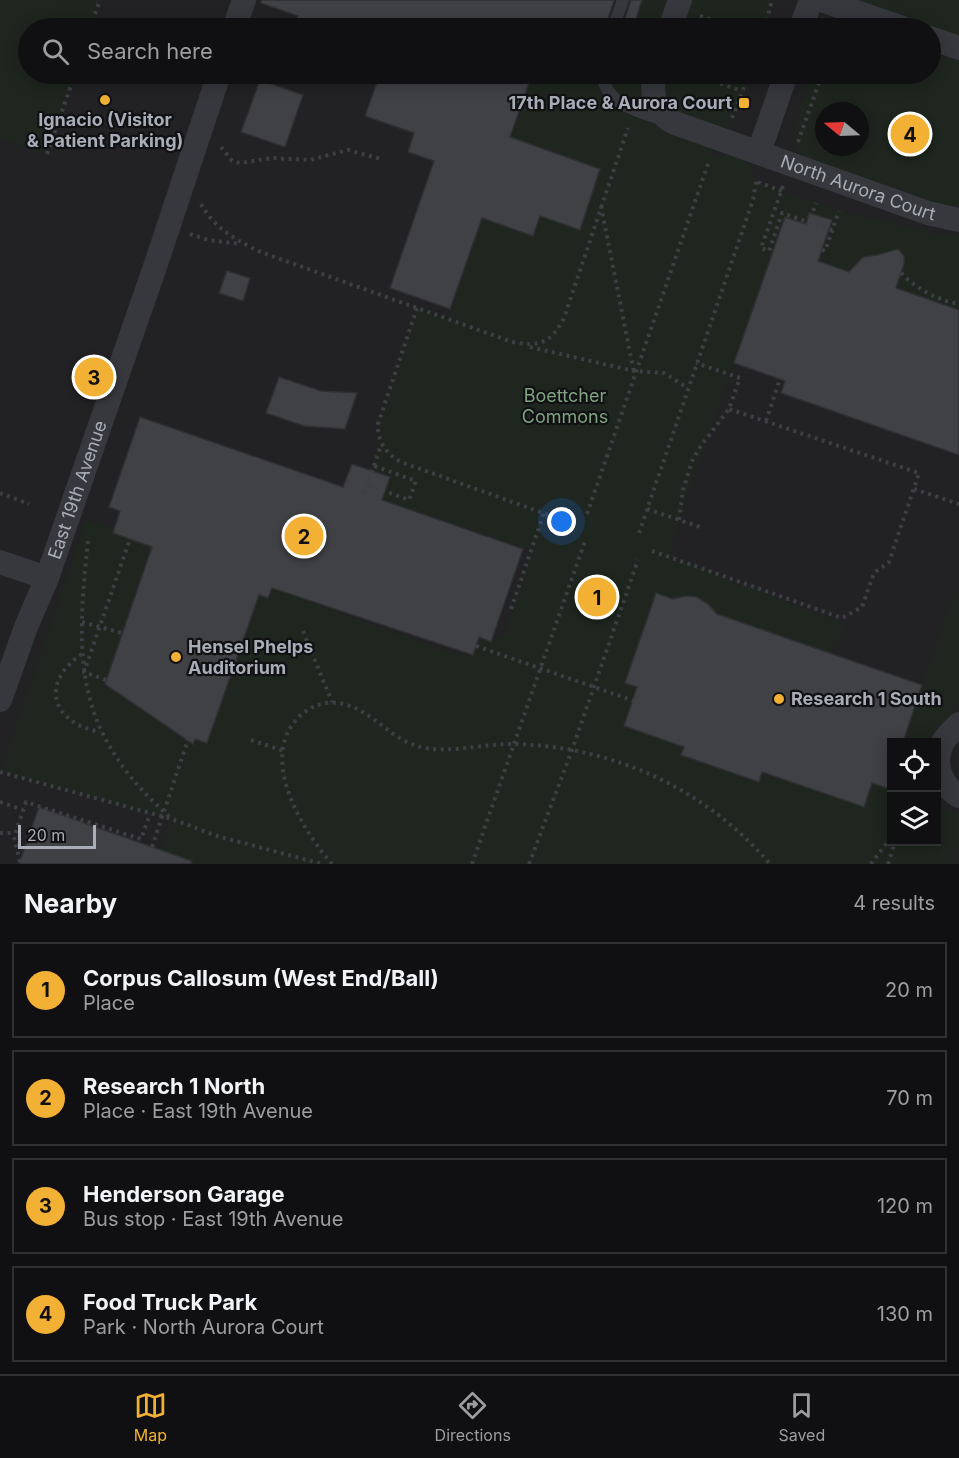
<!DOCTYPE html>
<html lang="en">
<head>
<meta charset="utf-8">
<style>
  body { margin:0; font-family:Inter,sans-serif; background:#19191b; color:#f1f3f6 }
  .controls { position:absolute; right:18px; bottom:18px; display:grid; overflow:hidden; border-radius:0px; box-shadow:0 3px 15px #0003 }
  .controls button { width:54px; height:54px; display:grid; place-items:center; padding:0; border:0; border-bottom:2px solid #303032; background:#101012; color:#f1f3f6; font:30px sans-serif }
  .compass { position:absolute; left:815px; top:102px; width:54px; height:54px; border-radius:50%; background:#101012; box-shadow:0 3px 15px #0003; rotate:289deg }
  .scale { position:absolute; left:18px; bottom:15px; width:78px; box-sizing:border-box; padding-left:6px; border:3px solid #a8adb8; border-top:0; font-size:16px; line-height:21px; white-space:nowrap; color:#a8adb8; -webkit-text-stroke:4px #111113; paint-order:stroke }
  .you { position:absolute; left:562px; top:522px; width:21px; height:21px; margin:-15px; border:4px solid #fff; border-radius:50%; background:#1a73e8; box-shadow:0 0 0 9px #1a73e833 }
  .badge { display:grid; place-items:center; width:39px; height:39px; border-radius:50%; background:#f2b134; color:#111; font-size:20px; font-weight:700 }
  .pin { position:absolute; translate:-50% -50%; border:3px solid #fff; box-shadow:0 2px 6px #0006 }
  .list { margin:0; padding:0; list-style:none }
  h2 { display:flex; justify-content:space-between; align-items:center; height:78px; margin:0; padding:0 24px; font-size:26px }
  h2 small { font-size:20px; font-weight:400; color:#9c9d9f }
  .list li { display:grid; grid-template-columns:39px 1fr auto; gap:18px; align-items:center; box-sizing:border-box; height:96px; margin:0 12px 12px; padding:0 12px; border:2px solid #303032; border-radius:0px }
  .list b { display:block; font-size:22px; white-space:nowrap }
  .list p { margin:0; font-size:20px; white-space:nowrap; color:#9c9d9f }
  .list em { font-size:20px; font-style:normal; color:#9c9d9f }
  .icon { flex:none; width:33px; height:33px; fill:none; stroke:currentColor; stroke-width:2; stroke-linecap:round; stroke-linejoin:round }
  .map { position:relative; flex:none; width:959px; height:864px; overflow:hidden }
  .search { position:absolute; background:#101012; box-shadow:0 3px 15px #0003; left:18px; right:18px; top:18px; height:66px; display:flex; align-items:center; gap:15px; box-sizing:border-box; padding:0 21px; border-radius:33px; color:#9c9d9f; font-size:22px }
  .sheet { height:510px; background:#101012 }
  nav { display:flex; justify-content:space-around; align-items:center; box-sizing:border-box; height:84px; border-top:2px solid #303032; background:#101012; font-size:16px; color:#9c9d9f }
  nav a { display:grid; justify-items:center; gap:3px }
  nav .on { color:#f2b134 }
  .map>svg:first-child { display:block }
  .built { fill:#222225; fill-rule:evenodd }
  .green { fill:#1e261f; fill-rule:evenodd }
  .building { fill:#404145; stroke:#303034; stroke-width:1.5 }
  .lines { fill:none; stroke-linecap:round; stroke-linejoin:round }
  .path { stroke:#3d3f44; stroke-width:4; stroke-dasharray:3 4.5; stroke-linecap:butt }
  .lane { stroke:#37383d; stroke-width:12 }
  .street { stroke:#37383d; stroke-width:24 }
  .path-bridge { stroke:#3d3f44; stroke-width:4; stroke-dasharray:3 4.5; stroke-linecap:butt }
  .poi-dot { fill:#f2b134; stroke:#111113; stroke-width:2 }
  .labels { text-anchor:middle; stroke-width:4.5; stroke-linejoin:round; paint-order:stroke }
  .poi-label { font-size:18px; font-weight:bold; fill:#a8adb8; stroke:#111113; text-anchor:start }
  .street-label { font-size:18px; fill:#a8adb8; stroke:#111113 }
  .park-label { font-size:18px; fill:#7fa381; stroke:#111113 }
</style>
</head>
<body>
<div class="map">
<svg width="959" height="864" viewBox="0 0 959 864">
  <rect width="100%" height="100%" fill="#161618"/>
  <!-- built -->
  <path class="built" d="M0,0H959V864H0ZM28,28H930V74H28ZM824,111H860V147H824ZM892,742H936V842H892Z"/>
  <!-- green -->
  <path class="green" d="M0,0H100L90,28H28V74H75L47,154L0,138Z
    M625,0H773L765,28H615Z
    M852,0H959V38Z
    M931,54L959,63V206L943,205L802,156C795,147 792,141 793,129L813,74H930ZM824,111H860V147H824Z
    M532,74H749L735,113L711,157C742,155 745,153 758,182L839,211L943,236H959V310L818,261L825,251L832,230L785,217L679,520L669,556L846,625L830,653L625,683L644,690L637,712L629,710L624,726L684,747L682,755L758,782L762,772L863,807L872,783L887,788L891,774L892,842H936L937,799L942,806L959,814V844L952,864H172L175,855L161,850L171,819L0,772L86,520L193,561L204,603L140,581L105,684L175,732L207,743L250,619L248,591L268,598L272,588L456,655H473L479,637L490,642L493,636L503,639L531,550L364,494L380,440L378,423L417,308L448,319L489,198L516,207L510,228L533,236L540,216L580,229L600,169L510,137Z
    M954,592L959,593V702C951,717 937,728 928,742H902Z"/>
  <!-- building -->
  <path class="building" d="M261,0H614L605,28H294L298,16L261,3Z
    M631,0H642L633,28H622Z
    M380,74H532L510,137L600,169L580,230L540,216L533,236L482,218L450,309L390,288L434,161L408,152L414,133L365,116Z
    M260,80L303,95L285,147L241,132Z
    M809,213L832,220L818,261L849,272L863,257L877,255L898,249L904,256V264L896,288L959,310V455L781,393L785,381L734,363L785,217L806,224Z
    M227,271L250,278L243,301L219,293Z
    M279,377L321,391L357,393L345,429L304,426L266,413Z
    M140,417L343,487L352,464L390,477L382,500L523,549L491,642L479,637L473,655L272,588L268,598L259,595L207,743L195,739L193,744L105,684L152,547L113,533L120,511L109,507Z
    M656,593L673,599L686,596L697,597L708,604L717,614L922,685L903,742H891V775L887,788L872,783L864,807L762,772L759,782L681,755L684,747L624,726L637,687L625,683Z
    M39,807L192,861L191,864H19Z"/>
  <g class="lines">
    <!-- path -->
    <path class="path" d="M700,16L737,28
      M90,28L100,0
      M704,28L707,18
      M765,28L772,0
      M692,74L742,91
      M715,81L718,74
      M732,118L749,74
      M798,142L822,74
      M221,147L232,161L240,163L272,158L310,160L348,150L381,159
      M47,154L75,74
      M758,182L782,191
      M783,186L761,248L769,251L782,213L832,230
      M201,204C214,228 235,239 258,251L512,342C540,347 551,343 564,318L628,128
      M601,206L634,373
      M808,225L816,203
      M190,234L208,240L241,244
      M822,250L825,251L839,211
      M901,273C917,289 937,300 959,304
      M417,308L378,424C377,441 386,454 401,462L571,523
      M530,347L634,371L664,373L688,388
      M766,421L780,379
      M368,485L409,500L416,481L374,466
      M914,489L959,504
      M0,493L29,504
      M364,494L381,445
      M647,509L700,527
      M587,514L709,161
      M679,520L683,490L692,461L700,447L729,409L740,378L696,363
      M639,533L753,200L757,178
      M88,541C75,662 74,733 172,819
      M652,551L842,618L862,607L874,573L889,562L919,473L729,409
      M511,609L544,513
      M82,622L122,633
      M303,631L332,702
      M82,654C39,683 52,723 100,732
      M106,680L84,672L130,539
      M251,740L284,751
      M0,772L172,819L217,836L322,864
      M0,802L23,810
      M0,833H15
      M20,862L14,837L26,802L141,839L150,814
      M332,864C302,830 256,755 301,715C311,706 325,701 339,703C374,709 391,743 426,748C455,753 486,743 516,744C614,747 706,789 770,864
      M472,864L585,541
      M529,864L572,750L638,560
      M871,864L892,836
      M888,864L895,842"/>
    <!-- lane -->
    <path class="lane" d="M613,28L623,0
      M602,74C606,105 638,111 664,120"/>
    <!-- street -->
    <g class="street">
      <path d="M821,0L903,28"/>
      <path d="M234,28L244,0"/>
      <path d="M670,28L680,0"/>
      <path d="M801,28L811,0"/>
      <path d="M930,38L959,48"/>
      <path id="s1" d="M655,74C650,94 655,113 675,123L928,213L959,220"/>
      <path d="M759,152L786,74"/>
      <path d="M0,562L47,578"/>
      <path id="s2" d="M0,700L26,627L47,578L158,258L219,74"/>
      <path d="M959,724C953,730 947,735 943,742C932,761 940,785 959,796"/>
    </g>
    <!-- path-bridge -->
    <path class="path-bridge" d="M476,646L640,703
      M152,847L189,737"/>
  </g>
  <!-- markers -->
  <g class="poi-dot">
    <circle cx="105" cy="100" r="6"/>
    <rect x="738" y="97" width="12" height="12" rx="3"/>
    <circle cx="176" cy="657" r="6"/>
    <circle cx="779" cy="699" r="6"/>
  </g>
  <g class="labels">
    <!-- poi labels -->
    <g class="poi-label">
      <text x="732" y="109" text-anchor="end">17th Place &amp; Aurora Court</text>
      <text x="105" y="126" text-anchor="middle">Ignacio (Visitor<tspan x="105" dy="21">&amp; Patient Parking)</tspan></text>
      <text x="188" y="653">Hensel Phelps<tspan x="188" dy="21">Auditorium</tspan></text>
      <text x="791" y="705">Research 1 South</text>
    </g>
    <!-- street labels -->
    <g class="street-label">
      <text dy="6" stroke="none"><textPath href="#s1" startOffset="252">North Aurora Court</textPath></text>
      <text dy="6" stroke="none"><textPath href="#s2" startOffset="224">East 19th Avenue</textPath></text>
    </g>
    <!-- park labels -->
    <g class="park-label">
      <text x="565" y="402">Boettcher<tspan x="565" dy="21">Commons</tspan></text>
    </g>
  </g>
</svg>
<div class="controls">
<button><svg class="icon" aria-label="locate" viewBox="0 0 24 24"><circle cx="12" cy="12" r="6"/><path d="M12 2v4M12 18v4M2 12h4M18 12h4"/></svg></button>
<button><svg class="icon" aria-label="layers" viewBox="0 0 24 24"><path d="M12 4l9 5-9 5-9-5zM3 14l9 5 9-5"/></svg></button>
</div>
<svg class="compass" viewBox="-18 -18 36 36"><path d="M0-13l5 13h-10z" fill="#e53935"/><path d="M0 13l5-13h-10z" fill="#9c9d9f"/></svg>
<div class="scale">20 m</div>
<div class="you"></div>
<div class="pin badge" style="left:597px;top:597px">1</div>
<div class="pin badge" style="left:304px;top:536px">2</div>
<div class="pin badge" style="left:94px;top:377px">3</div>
<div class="pin badge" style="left:910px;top:134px">4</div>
<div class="search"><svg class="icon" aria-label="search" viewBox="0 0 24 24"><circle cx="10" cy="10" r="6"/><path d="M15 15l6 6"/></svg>Search here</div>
</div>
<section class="sheet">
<h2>Nearby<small>4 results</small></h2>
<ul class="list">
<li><span class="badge">1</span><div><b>Corpus Callosum (West End/Ball)</b><p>Place</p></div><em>20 m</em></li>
<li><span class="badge">2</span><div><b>Research 1 North</b><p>Place · East 19th Avenue</p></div><em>70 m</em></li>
<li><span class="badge">3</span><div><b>Henderson Garage</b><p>Bus stop · East 19th Avenue</p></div><em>120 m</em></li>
<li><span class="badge">4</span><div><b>Food Truck Park</b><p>Park · North Aurora Court</p></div><em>130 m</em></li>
</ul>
</section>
<nav>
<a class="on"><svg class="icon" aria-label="map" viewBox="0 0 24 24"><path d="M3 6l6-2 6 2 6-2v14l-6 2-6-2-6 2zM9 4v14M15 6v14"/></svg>Map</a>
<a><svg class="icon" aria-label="directions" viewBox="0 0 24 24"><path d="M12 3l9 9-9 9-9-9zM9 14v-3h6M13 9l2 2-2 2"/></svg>Directions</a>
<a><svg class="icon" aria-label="saved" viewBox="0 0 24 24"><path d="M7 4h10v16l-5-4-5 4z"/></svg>Saved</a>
</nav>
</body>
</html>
